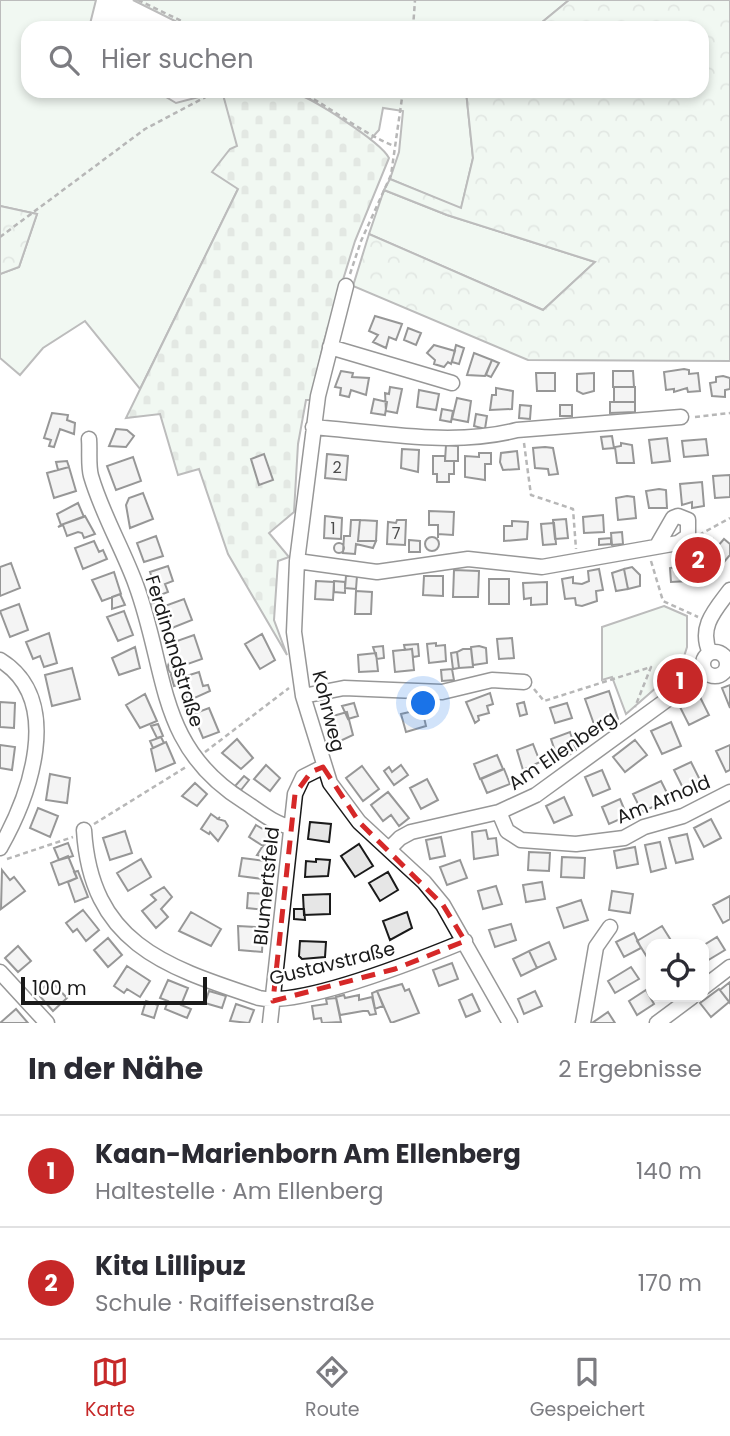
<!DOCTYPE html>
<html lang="de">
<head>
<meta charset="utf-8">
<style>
  body { margin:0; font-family:Poppins,sans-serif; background:#f2f2f3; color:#2b2b33 }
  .controls { position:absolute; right:21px; bottom:21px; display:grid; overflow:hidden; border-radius:14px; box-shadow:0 4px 10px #0003 }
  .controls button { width:63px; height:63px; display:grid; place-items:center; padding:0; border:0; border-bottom:2px solid #e1e1e2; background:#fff; color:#2b2b33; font:35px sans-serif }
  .scale { position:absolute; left:21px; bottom:18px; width:186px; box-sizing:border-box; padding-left:7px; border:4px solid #1a1a1a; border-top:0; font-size:19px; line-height:24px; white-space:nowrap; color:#1a1a1a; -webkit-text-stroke:5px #fff; paint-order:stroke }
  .you { position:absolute; left:424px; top:704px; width:24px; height:24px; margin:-18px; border:5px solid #fff; border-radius:50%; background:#1a73e8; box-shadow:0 0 0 10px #1a73e833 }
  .badge { display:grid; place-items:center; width:46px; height:46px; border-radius:50%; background:#c62828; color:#fff; font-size:23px; font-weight:700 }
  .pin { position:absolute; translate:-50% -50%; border:4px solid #fff; box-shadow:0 2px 7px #0006 }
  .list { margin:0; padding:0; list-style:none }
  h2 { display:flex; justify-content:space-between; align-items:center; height:91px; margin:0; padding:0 28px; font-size:30px }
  h2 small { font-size:23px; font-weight:400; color:#7c7c81 }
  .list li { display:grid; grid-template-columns:46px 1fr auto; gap:21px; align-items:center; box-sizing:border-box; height:112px; padding:0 28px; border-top:2px solid #e1e1e2 }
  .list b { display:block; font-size:26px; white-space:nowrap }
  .list p { margin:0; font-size:23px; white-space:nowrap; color:#7c7c81 }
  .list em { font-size:23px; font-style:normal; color:#7c7c81 }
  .icon { flex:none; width:38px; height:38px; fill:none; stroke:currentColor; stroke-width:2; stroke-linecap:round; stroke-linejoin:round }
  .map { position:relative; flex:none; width:730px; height:1023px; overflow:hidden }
  .search { position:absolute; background:#fff; box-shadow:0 4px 10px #0003; left:21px; right:21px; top:21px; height:77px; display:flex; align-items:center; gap:18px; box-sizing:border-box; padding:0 24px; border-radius:21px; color:#7c7c81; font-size:26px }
  .sheet { height:315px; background:#fff }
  nav { display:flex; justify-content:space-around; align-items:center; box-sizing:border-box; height:98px; border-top:2px solid #e1e1e2; background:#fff; font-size:19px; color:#7c7c81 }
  nav a { display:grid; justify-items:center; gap:4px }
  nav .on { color:#c62828 }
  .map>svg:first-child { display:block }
  .green { fill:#e0efe3; stroke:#6a6a6a; stroke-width:2 }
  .forest { fill:url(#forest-crowns); stroke:#6a6a6a; stroke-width:2 }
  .cemetery { fill:url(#cemetery-stones); stroke:#6a6a6a; stroke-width:2 }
  .building { fill:#e6e6e6; stroke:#1a1a1a; stroke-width:2 }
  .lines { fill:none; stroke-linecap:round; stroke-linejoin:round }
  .minor-casing { stroke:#1a1a1a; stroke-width:17 }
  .path { stroke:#5f5f5f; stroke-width:2.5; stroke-dasharray:5 3.5; stroke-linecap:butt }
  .minor { stroke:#fff; stroke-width:14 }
  .marked { fill:none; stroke:#d62828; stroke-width:5; stroke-dasharray:14 9; stroke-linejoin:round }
  .labels { text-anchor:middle; stroke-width:5; stroke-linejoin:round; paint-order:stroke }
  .number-label { font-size:16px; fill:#4d4d4d }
  .street-label { font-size:19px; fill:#1a1a1a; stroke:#fff }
</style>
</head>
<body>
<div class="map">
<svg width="730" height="1023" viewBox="0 0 730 1023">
  <defs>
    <pattern id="forest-crowns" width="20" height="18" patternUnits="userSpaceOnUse" patternTransform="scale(1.75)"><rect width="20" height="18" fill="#e0efe3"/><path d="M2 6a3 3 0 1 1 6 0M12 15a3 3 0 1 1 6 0" fill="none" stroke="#c0ccc2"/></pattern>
    <pattern id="cemetery-stones" width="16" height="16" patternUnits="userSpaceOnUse" patternTransform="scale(1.75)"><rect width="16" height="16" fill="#e0efe3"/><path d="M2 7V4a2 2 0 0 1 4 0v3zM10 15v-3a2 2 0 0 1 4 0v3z" fill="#c0ccc2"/></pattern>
  </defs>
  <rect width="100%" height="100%" fill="#fff"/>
  <!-- green -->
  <path class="green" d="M0,0H96L89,28H28V91H156L176,103L222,91L237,136L238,189L140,389L85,321L43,348L20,375L0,358V274L19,267L37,214L0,206Z
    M133,0H569L535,28H189Z
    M289,91H466L473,158L461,209L390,179L399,152L403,111L383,108L379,130L370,140L307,97Z
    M384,190L447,215L595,262L543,310L369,234Z
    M664,606L687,616V647L681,666L626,714L612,677L602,680V627Z"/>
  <!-- forest -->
  <path class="forest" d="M569,0H730V361L528,360L353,286L369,234L543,310L595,262L447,215L384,190L390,179L461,208L473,158L466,91H702V28H535Z
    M0,206L37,214L19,267L0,274Z"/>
  <!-- cemetery -->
  <path class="cemetery" d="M222,91C243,91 268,88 289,91C307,94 381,142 389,158L355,241L324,341L311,400H306L298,444L294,512L269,533L289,557L278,561L274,620L287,655L228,554L199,469L178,475L160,414L126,418L238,189L212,172L230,149L237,146Z"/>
  <!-- building -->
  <path class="building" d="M375,316L402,324L396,340L389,337L386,348L373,342L378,335L369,331Z
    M408,328L421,333L416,345L404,340Z
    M434,345L455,351L451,364L448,362L444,367L434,364L435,360L427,353Z
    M456,345L464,348L459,364L452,362Z
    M474,353L492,360L485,376L467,375Z
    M492,360L499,363L491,377L486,375Z
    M684,369L689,370V374L698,373L700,391L688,392L687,388L674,392V389L666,390L664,372Z
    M341,371L353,373L352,377L369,378L366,395L351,390L349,397L340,395L341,388L335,387Z
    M613,371H633L634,387H613Z
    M536,373H555V391H537Z
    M594,373V391L583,394L577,391V374Z
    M723,376L730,378V389L725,390V397L712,396L710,383L716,382V377Z
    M390,387L402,389L397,413L386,411L385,393L389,394Z
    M614,387H635V402H614Z
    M496,388L513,391L512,409L490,410L492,395H496Z
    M419,390L439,394L436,410L417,407Z
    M457,398L471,401L468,422L452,419Z
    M374,399L387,402L385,415L371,413Z
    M610,402H635V412L610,413Z
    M520,405L531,406L530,419L519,418Z
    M560,405H572V416H560Z
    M442,409L453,411L451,422L440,420Z
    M52,413L68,415L67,420L75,423L74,434L60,429L54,447L49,446L51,440L44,438Z
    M476,414L487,416L485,429L474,426Z
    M116,429L127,430L134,436L126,447L109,446Z
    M612,436L614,448L603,449L601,437Z
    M667,438L670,461L652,463L649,440Z
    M706,439L708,455L684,457L682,441Z
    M621,443L632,445L634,463H617L615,447L621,446Z
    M446,445L458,446V461H445Z
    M545,447L553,448L558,474L549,475L548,469L535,468L533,448Z
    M402,449L419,450L418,472L401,468Z
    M517,451L519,469L503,470L500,462L501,453Z
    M479,453H491V464H485V480L465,477V456L479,457Z
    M264,454L273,480L259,485L251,459Z
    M327,454L348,456L346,480L325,478Z
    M433,456H445V461H454V474H449V482H437V474H433Z
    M133,457L141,481L116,490L107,466Z
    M67,461L69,467L58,470L56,462Z
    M69,467L76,491L54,498L47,473Z
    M730,475V497L715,498L713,476Z
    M702,482L704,506L692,508V502L682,505L680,484Z
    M659,489L666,490L667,508H649L646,491Z
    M143,493L153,519L130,528L126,505L129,498Z
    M627,496L634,497L636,518L618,520L616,498Z
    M78,503L84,517L61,525L57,514Z
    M429,511L454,512L453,535L438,534V538V525H429Z
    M603,515L604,532L584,533L583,517Z
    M85,516L95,534L84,538L82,533L78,532L67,536L63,525L58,527L61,525Z
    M325,516L342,518L341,539L324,538Z
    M566,519L568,538L555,539L553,520Z
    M351,520H360L358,541H376L373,548L356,544L355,554L343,553L344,536H350Z
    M360,520L377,521L376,541H358Z
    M397,520H406L405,545L387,544L388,522L396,523Z
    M512,521L528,522L527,539L504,541V526H512Z
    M554,523L556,544L543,545L541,524Z
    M622,532L623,544L612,545L611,533Z
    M156,536L163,556L144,562L137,543Z
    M425 544a7 7 0 1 1 14 0a7 7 0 1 1-14 0Z
    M611,538V544L599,545V539Z
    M713,539L718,546L724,539L730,544V555L724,562L721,560L716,568L699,577L698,575L689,577V581L671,582L670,568L678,567L675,559Z
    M409,540L420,541V552H409Z
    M94,541L99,552L103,550L107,559L83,569L75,548Z
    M334 548a5 5 0 1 1 10 0a5 5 0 1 1-10 0Z
    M11,563L20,588L0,596V567Z
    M168,566L173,581L165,584L168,592L158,596L150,572Z
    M632,567L640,575V586L628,589L624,569Z
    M599,569L603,590L596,591L597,601L582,606L576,605L575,598L565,599L562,579L573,577V583L582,584L589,581L588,571Z
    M624,569L628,589L616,591L612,573Z
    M454,570L479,571L478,597H453Z
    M114,572L121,594L102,601L92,580Z
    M346,576H357L356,589L345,588Z
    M424,576H443V596L423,595Z
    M489,579H509V604H489Z
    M316,581L334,582L333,600L315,599Z
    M334,581L345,582V593L334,592Z
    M547,582V604L531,605V598L524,599L523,583Z
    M156,589L160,601L149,604L145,593Z
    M356,591L372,592L371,614H355Z
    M120,594L125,605L112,609V597Z
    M184,599L192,620L172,628L162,607Z
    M160,601L164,611L153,615L149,604Z
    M19,604L28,630L10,637L0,611Z
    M124,611L133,635L118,641L107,617Z
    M49,633L57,663L44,667L40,656L33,659L26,642Z
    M262,634L275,660L260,669L245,644Z
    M194,635L202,659L182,666L174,642Z
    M512,638L514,658L499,659L497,639Z
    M436,643V646L445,645L446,661L429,663L427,644Z
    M418,644L419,656L413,657L412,649L405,650L404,645Z
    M383,646L384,658L377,659L373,647Z
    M479,646L486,648L487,663L473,665L471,647Z
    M135,647L140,668L119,675L112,658Z
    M412,649L414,670L395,672L393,651Z
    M463,649H471L473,667L459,668L457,652Z
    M457,652L459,668L453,669L451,653Z
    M376,653L378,671L359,672L358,655Z
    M168 667a8 8 0 1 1 16 0a8 8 0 1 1-16 0Z
    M72,668L80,699L52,706L45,675Z
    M452,669L454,680L442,681L441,670Z
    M182,672V684L174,686L171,675Z
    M199,672L203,686L208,685L210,691L188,701L180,678Z
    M730,685V708L722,688Z
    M609,691L618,719L595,727L585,699Z
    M490,693L493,704L487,706L489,713L478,716L479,720L475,723L466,702Z
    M145,694L157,721L140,728L126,705Z
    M700,697L709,715L689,725L680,707Z
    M0,702L15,703L14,728L0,727Z
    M524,702L527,714L520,716L517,704Z
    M354,703L358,716L348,719L342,706Z
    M567,703L572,718L555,723L550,708Z
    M209,708L219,732L203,738L193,714Z
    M422,709L426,726L406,732L401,714Z
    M347,712L353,735L336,743L328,731L326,718Z
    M671,722L681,746L662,754L651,731Z
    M158,724L163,736L157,738L151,726Z
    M570,732L576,750L566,757L562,751L556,754L551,739Z
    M161,737L164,743L153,748L150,741Z
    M237,739L253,758L241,769L222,753Z
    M635,740L647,755L625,772L613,757Z
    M166,742L175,763L156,771L151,749Z
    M533,744L540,762L523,770L517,750Z
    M0,745L15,747L12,770L0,768Z
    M730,745V770L726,772L716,751Z
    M497,755L503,769L480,779L474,764Z
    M691,762L700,780L683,788L674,770Z
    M266,765L280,778L270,791L254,779Z
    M401,765L408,775L394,785L384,771L389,767L392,772Z
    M362,766L379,789L363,801L346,778Z
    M504,769L510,784L487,793L481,779Z
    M602,770L610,789L593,796L585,777Z
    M50,774L70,778L67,803L46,800Z
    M244,776L249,780L241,790L235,786Z
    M427,779L438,800L421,809L410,788Z
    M661,781L670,799L642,812L633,794Z
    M195,783L207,794L197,806L182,796Z
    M388,792L409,818L399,826L391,815L383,821L371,805Z
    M564,797L572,815L554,823L546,806Z
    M620,799L627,816L609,824L602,807Z
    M38,808L58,816L50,837L30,828Z
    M211,814L218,819L220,817L218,819L225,821L228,826L218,841L210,832L209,834L201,829Z
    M711,819L721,838L704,847L694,828Z
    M310,822L331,824L329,842L308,839Z
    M256,825L271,834L263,846L249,837Z
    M486,830L488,839L496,838L498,855L474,859L472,832Z
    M125,831L132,853L110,860L103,838Z
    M687,834L693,859L676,863L669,838Z
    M441,837L445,856L430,859L426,840Z
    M660,842L666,868L651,872L645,845Z
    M68,843L73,856L59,860L54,848Z
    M264,844L274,850L273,858L257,855Z
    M359,844L373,866L355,877L341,856Z
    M635,847L638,864L617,868L614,851Z
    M529,852L550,853L549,871L528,870Z
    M68,856L77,878L59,885L51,863Z
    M562,857L585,858L584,878L561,877Z
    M242,858L265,861L263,879L239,876Z
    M141,859L151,877L128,891L117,873Z
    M316,859L330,860L328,876L305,877L306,861L316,862Z
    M460,860L467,878L447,885L440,867Z
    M2,870L10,880L14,877L25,891L1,909Z
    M78,871L88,897L75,902L68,882L77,878L74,872Z
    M388,872L398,890L380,901L369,883Z
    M542,882L545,899L526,902L523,885Z
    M496,886L502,904L483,909L478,891Z
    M164,887L172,897L161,909L168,917L156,928L142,911L156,900L151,895Z
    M612,891L633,894L630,913L609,910Z
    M248,893L265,894L264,910L247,908Z
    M330,894V914L304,915L303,895Z
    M730,896V919L723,923L713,905Z
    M581,900L588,920L564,928L557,908Z
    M294,909H304L305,920L294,919Z
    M83,910L99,930L86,941L77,929L73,932L66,923Z
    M191,912L221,929L211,946L179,931Z
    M407,912L412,928L390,940L383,921Z
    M511,924L516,940L495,947L489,930Z
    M238,926L256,927V931L263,932L262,952L239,950Z
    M662,926L672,942L651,944V954L647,957L637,941Z
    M634,933L641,948L624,957L616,942Z
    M717,937L725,950L705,962L704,945Z
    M108,938L122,955L108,967L94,950Z
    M300,941L326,942L325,957L302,959L299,956Z
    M549,942L556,959L537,968L529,951Z
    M18,946L31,961L18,972L5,958Z
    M529,951L537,968L521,976L513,959Z
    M452,963L458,979L439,986L433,970Z
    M127,966L150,981L140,997L127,989L124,993L114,986Z
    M631,967L639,979L615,993L608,981Z
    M168,980L188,988L181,1005L191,1009L187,1018L165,1009L168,1001L160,998Z
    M51,981L67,998L53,1011L37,993Z
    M730,982V1003L720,990Z
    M402,984L405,991L409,989L419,1013L391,1023L377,991Z
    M719,989L729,1002L711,1017L700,1003Z
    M646,990L654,1004L637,1015L629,1001Z
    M209,991L226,996L222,1008L205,1003Z
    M377,991L383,1006L375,1009L372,993Z
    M535,991L542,1006L524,1014L518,999Z
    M472,994L480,1011L466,1017L459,1000Z
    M344,995L345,998L359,995V1000L372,997L376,1014L370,1015L368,1011H363L340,1015L336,997Z
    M336,998L341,1022L322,1023L321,1018L314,1019L312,1006L327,1004L326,999Z
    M146,1001L158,1005L154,1018L142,1014Z
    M236,1004L254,1010L249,1023L230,1021Z
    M16,1009L28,1023H0Z
    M608,1012L615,1023H592Z"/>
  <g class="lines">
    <defs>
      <path id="minor" d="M346,286L318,396L297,561L294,632L303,696L330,783L359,822L424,882L443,905L510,1023
        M330,347L452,383
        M313,427C379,432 452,447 517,430L681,417
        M89,439C90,451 88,465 91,476C102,514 123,549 136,585C168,672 156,747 245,802C259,811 274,824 291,827
        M297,561L377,572L468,559L542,567L678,543L688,536V520L678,516L673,518L658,544
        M703 664a12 12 0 1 1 24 0a12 12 0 1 1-24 0Z
        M710,653C698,627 715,610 730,590
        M0,660C65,700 29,797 0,848
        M303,696L344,688L442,692L492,680L524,682
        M499,812L507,831L521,840L576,844L624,838L644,827L683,816L730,792
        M84,830C91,944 166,967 259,998C302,1007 421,959 465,941
        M390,848L400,838L411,832L499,812L536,795L705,672
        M0,972L47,1023
        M704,987L730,967
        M270,1023L295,794L303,777L323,767
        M583,1023L596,947L610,927
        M657,1023L692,997"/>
    </defs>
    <!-- minor casing -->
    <use href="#minor" class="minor-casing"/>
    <!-- path -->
    <path class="path" d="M138,0L196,28
      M413,28L415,0
      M171,91H178
      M299,91C332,108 360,132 394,146
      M0,237L145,129L217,91
      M350,274L361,241L391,175L403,91
      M695,417L730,413
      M524,443L531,495L573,509L576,549
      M699,535L730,518
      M651,561L663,601L698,617
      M534,689L544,701L651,667L635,707
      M205,752L289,688
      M94,824L186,767
      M7,859L73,837"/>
    <!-- minor -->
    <use href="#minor" class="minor"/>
  </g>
  <!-- marked area -->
  <path d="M0 0H730V1023H0ZM323,767L359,822L443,905L465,941L395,969L273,1001L295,794L311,772Z" fill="#fff" fill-opacity=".55" fill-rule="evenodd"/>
  <path class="marked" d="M323,767L359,822L443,905L465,941L395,969L273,1001L295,794L311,772Z"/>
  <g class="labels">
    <!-- number labels -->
    <g class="number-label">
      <text x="337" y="473">2</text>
      <text x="333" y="534">1</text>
      <text x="396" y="539">7</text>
    </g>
    <!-- street labels -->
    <g class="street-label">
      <text transform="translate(175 651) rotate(73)" y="7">Ferdinandstraße</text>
      <text transform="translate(329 711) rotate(76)" y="7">Kohrweg</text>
      <text transform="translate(562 750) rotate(-34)" y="7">Am Ellenberg</text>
      <text transform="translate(663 799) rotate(-22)" y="7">Am Arnold</text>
      <text transform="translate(266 886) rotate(-84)" y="7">Blumertsfeld</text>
      <text transform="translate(332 963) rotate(-14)" y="7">Gustavstraße</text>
    </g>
  </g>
</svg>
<div class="controls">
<button><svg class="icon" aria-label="locate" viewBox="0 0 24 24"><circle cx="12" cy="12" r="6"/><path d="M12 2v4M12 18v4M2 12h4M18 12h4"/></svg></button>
</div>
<div class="scale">100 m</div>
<div class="you"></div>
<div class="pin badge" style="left:680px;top:681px">1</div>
<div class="pin badge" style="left:698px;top:560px">2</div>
<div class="search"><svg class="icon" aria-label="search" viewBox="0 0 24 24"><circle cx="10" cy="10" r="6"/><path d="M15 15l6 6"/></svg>Hier suchen</div>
</div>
<section class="sheet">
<h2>In der Nähe<small>2 Ergebnisse</small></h2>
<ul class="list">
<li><span class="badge">1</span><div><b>Kaan-Marienborn Am Ellenberg</b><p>Haltestelle · Am Ellenberg</p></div><em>140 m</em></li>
<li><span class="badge">2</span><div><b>Kita Lillipuz</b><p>Schule · Raiffeisenstraße</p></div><em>170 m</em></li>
</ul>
</section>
<nav>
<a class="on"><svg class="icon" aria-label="map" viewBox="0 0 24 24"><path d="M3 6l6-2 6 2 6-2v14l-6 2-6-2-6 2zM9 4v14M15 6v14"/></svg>Karte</a>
<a><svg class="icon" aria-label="directions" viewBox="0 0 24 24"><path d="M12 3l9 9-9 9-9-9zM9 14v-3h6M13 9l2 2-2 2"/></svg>Route</a>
<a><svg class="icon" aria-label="saved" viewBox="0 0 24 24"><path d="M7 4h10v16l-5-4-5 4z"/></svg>Gespeichert</a>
</nav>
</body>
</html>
